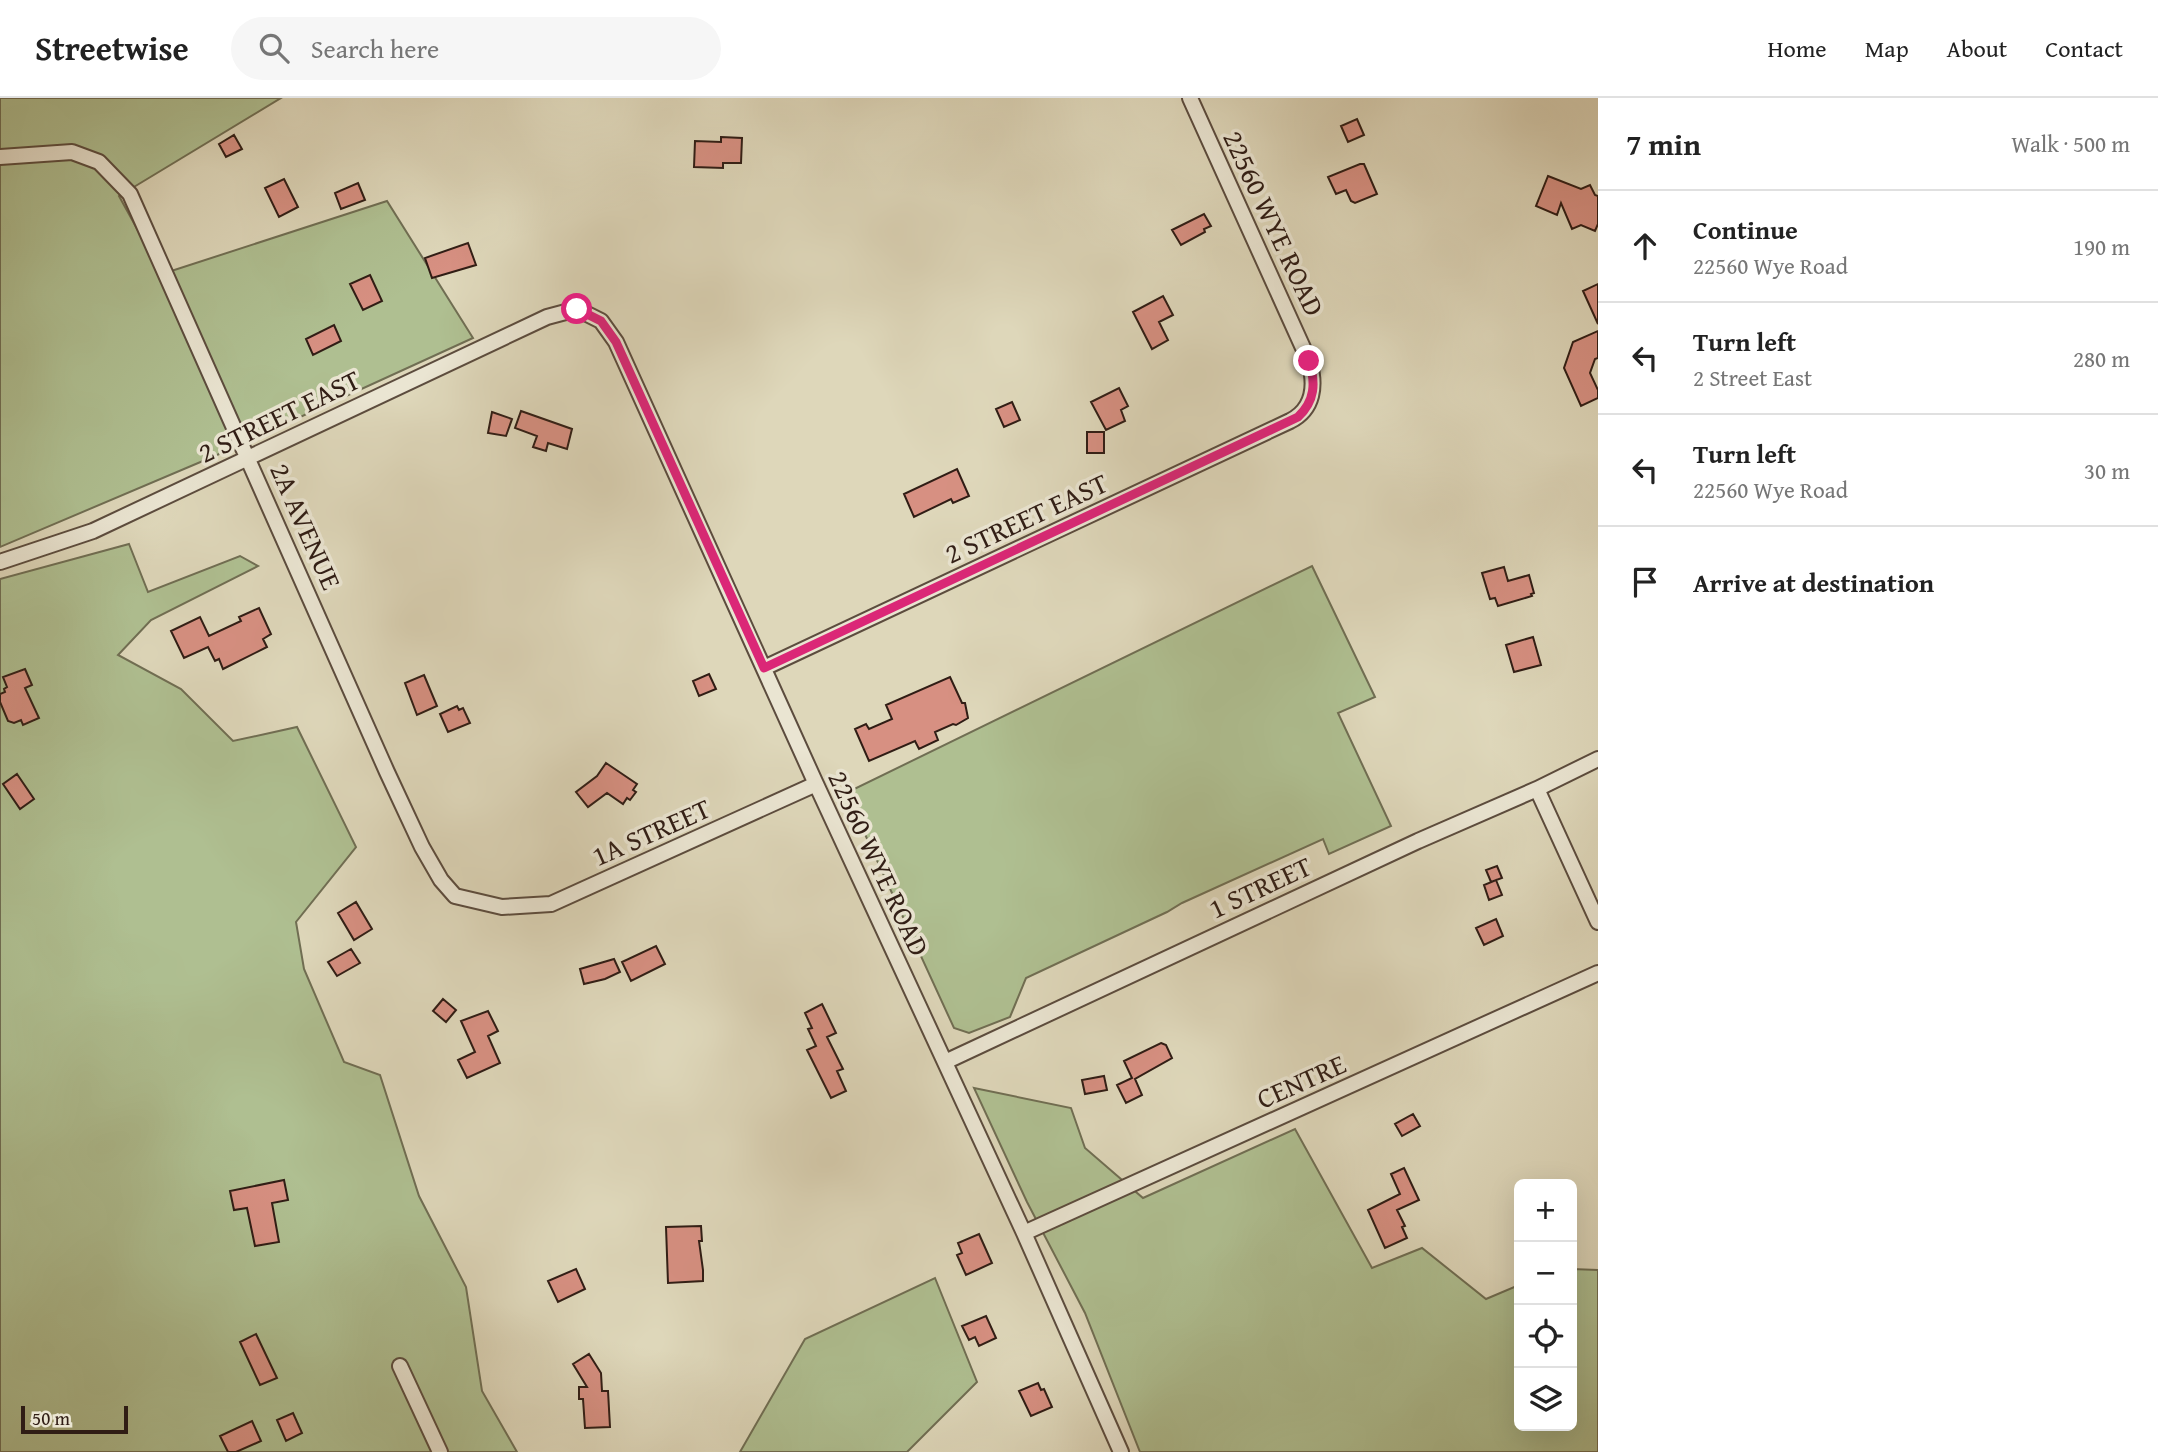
<!DOCTYPE html>
<html lang="en">
<head>
<meta charset="utf-8">
<style>
  body { margin:0; font-family:"Gentium Book Plus",serif; background:#f6f6f6; color:#222 }
  .controls { position:absolute; right:21px; bottom:21px; display:grid; overflow:hidden; border-radius:10px; box-shadow:0 7px 28px #0002 }
  .controls button { width:63px; height:63px; display:grid; place-items:center; padding:0; border:0; border-bottom:2px solid #e0e0e0; background:#fff; color:#222; font:35px sans-serif }
  .scale { position:absolute; left:21px; bottom:18px; width:107px; box-sizing:border-box; padding-left:7px; border:4px solid #301d15; border-top:0; font-size:19px; line-height:24px; white-space:nowrap; color:#301d15; -webkit-text-stroke:5px #eae5d2; paint-order:stroke }
  .stop { position:absolute; width:21px; height:21px; margin:-16px; border:5px solid #db2777; border-radius:50%; background:#fff }
  .stop.end { background:#db2777; border-color:#fff; box-shadow:0 2px 7px #0008 }
  .list { margin:0; padding:0; list-style:none }
  h2 { display:flex; justify-content:space-between; align-items:center; height:91px; margin:0; padding:0 28px; font-size:30px }
  h2 small { font-size:23px; font-weight:400; color:#767676 }
  .list li { display:grid; grid-template-columns:46px 1fr auto; gap:21px; align-items:center; box-sizing:border-box; height:112px; padding:0 28px; border-top:2px solid #e0e0e0 }
  .list b { display:block; font-size:26px; white-space:nowrap }
  .list p { margin:0; font-size:23px; white-space:nowrap; color:#767676 }
  .list em { font-size:23px; font-style:normal; color:#767676 }
  .icon { flex:none; width:38px; height:38px; fill:none; stroke:currentColor; stroke-width:2; stroke-linecap:round; stroke-linejoin:round }
  .map { position:relative; flex:none; width:1598px; height:1354px; overflow:hidden }
  header { display:flex; align-items:center; gap:42px; box-sizing:border-box; height:98px; padding:0 35px; background:#fff; border-bottom:2px solid #e0e0e0 }
  header strong { font-size:33px }
  nav { display:flex; gap:38px; margin-inline-start:auto; font-size:24px }
  .search { width:490px; height:63px; background:#f6f6f6; display:flex; align-items:center; gap:18px; box-sizing:border-box; padding:0 24px; border-radius:38px; color:#767676; font-size:26px }
  main { display:flex }
  aside { flex:1; background:#fff }
  .map>svg:first-child { display:block }
  .green { fill:#afbf91; stroke:#706e53; stroke-width:2 }
  .building { fill:#d79082; stroke:#301d15; stroke-width:2 }
  .lines { fill:none; stroke-linecap:round; stroke-linejoin:round }
  .street-casing { stroke:#5c4c3e; stroke-width:18 }
  .street { stroke:#eae5d2; stroke-width:14 }
  .route { stroke:#db2777; stroke-width:9 }
  .labels { text-anchor:middle; stroke-width:7; stroke-linejoin:round; paint-order:stroke }
  .street-label { font-size:28px; fill:#301d15; stroke:#eae5d2 }
</style>
</head>
<body>
<header>
<strong>Streetwise</strong>
<div class="search"><svg class="icon" aria-label="search" viewBox="0 0 24 24"><circle cx="10" cy="10" r="6"/><path d="M15 15l6 6"/></svg>Search here</div>
<nav><a>Home</a><a>Map</a><a>About</a><a>Contact</a></nav>
</header>
<main>
<div class="map">
<svg width="1598" height="1354" viewBox="0 0 1598 1354">
  <rect width="100%" height="100%" fill="#ded7ba"/>
  <filter id="stains"><feTurbulence type="fractalNoise" baseFrequency=".00286" numOctaves="4"/><feColorMatrix values="0 0 0 0 .2 0 0 0 0 .09 0 0 0 0 .02 0 0 0 .5 -.17"/></filter>
  <radialGradient id="worn" r=".72"><stop offset=".6" stop-color="#630" stop-opacity="0"/><stop offset="1" stop-color="#630" stop-opacity=".3"/></radialGradient>
  <!-- green -->
  <path class="green" d="M0,0H281L119,98L162,176L387,103L473,240L217,357L0,449Z
    M129,446L148,494L240,458L258,468L151,522L118,557L181,591L233,643L297,629L356,749L296,824L304,871L344,964L380,977L419,1098L466,1189L482,1293L517,1354H0V481Z
    M1312,468L1375,599L1338,615L1391,728L1329,756L1323,741L1182,805L1167,814L1026,880L1010,919L969,935L954,930L846,695Z
    M974,990L1071,1010L1085,1050L1143,1100L1295,1031L1372,1170L1422,1150L1486,1201L1519,1187V1328H1572V1171L1598,1172V1354H1140L1085,1215L1027,1104Z
    M935,1180L977,1284L907,1354H740L805,1241Z"/>
  <!-- building -->
  <path class="building" d="M1357,21L1364,37L1348,44L1341,28Z
    M234,37L242,51L226,59L219,46Z
    M721,39L742,40L741,65H723V70L694,69L695,43L721,44Z
    M1360,66H1364L1377,96L1355,105L1351,103L1346,92L1336,96L1328,79Z
    M1548,78L1581,91L1590,87L1595,97L1598,98V126L1595,133L1581,127L1572,131L1561,105L1557,117L1536,108Z
    M284,81L298,109L279,119L265,90Z
    M358,85L365,102L341,111L335,95Z
    M1204,116L1211,128L1204,131L1205,134L1181,147L1172,132Z
    M468,145L476,167L432,180L425,160Z
    M370,177L382,203L363,212L350,186Z
    M1598,186V226L1583,193Z
    M1163,198L1173,217L1159,224L1168,242L1152,251L1133,214Z
    M334,227L341,243L313,257L306,241Z
    M1598,233V260L1595,261L1590,275L1598,292V300L1581,308L1564,270L1573,244Z
    M1119,290L1128,308L1121,312L1125,323L1106,332L1091,304Z
    M1012,304L1020,322L1004,329L996,311Z
    M521,313L572,331L567,351L548,345L546,353L533,349L537,338L515,330Z
    M492,314L512,321L506,338L488,335Z
    M1087,334H1104V355H1087Z
    M957,371L969,398L953,405L951,401L914,419L904,396Z
    M1504,469L1508,483L1529,477L1534,495L1531,496L1532,498L1498,508L1495,500L1490,501L1482,475Z
    M259,510L271,536L263,541L267,549L223,571L219,561L215,563L208,549L184,560L171,533L200,519L209,538L241,523L239,519Z
    M1533,539L1541,567L1514,574L1506,547Z
    M25,571L32,587L25,590L39,620L23,627L21,622L14,625L8,623L0,604V596L5,594L4,591L7,589L3,579Z
    M709,576L716,591L699,598L693,583Z
    M424,577L437,608L417,617L405,585Z
    M950,579L962,605H965L968,620L956,627L953,626L935,634L938,642L919,651L915,643L869,663L855,631L866,626L869,631L892,621L886,607Z
    M457,608L459,612L463,610L470,625L448,634L440,616Z
    M606,665L637,686L633,692L636,694L630,702L627,700L623,706L607,695L588,709L576,694L597,678Z
    M17,676L34,701L20,711L3,686Z
    M1497,768L1502,780L1491,784L1486,772Z
    M1496,782L1502,797L1489,802L1484,787Z
    M356,804L372,831L354,842L338,815Z
    M1496,821L1503,838L1484,847L1476,830Z
    M656,848L665,866L631,883L622,864Z
    M351,851L360,865L337,878L328,864Z
    M614,861L620,874L605,881L584,886L580,871Z
    M443,901L456,912L446,924L433,913Z
    M822,906L836,935L827,939L843,971L837,973L846,993L831,1000L807,952L816,948L808,931L812,930L805,915Z
    M488,913L498,933L488,938L500,965L467,980L458,962L475,954L461,923Z
    M1161,945L1166,947L1172,960L1135,981L1142,997L1126,1005L1117,987L1132,980L1124,963Z
    M1104,978L1107,992L1085,996L1082,982Z
    M1413,1016L1420,1028L1402,1038L1395,1026Z
    M1404,1070L1419,1102L1397,1112L1405,1128L1402,1129L1407,1140L1385,1150L1368,1112L1400,1096L1391,1076Z
    M284,1082L288,1102L272,1105L279,1144L255,1148L247,1110L234,1112L230,1093Z
    M701,1128L702,1143H699L703,1172V1183L668,1185L666,1129Z
    M979,1136L992,1165L966,1177L957,1157L962,1155L958,1145Z
    M576,1171L585,1191L558,1204L548,1183Z
    M986,1218L996,1240L979,1248L975,1239L969,1242L962,1228Z
    M256,1236L277,1280L260,1287L240,1244Z
    M589,1256L601,1275L602,1293H608L610,1329L585,1330L583,1301H579V1289H587L573,1266Z
    M1038,1285L1041,1292L1044,1291L1052,1309L1031,1318L1019,1293Z
    M293,1315L302,1335L286,1343L277,1322Z
    M252,1323L261,1343L236,1354H228L220,1338Z"/>
  <g class="lines">
    <defs>
      <path id="street" d="M0,59L72,54L99,64L130,96L387,674L422,749L441,782L455,798L502,809L551,806L816,686
        M0,464L93,433L547,219L577,211L601,223L616,244L816,686L1024,1135L1121,1354
        M764,570L1290,323C1314,311 1316,287 1309,263L1190,0
        M1537,691L1598,824
        M945,964L1418,743L1537,691L1598,661
        M1024,1135L1598,875
        M400,1268L440,1354"/>
    </defs>
    <!-- street casing -->
    <use href="#street" class="street-casing"/>
    <!-- street -->
    <use href="#street" class="street"/>
  </g>
  <g class="lines">
    <!-- route -->
    <path class="route" d="M577,211L601,223L616,244L764,570L1298,319C1315,303 1316,285 1309,263"/>
  </g>
  <g class="labels">
    <!-- street labels -->
    <g class="street-label">
      <text transform="translate(1274 125) rotate(65)" y="10">22560 WYE ROAD</text>
      <text transform="translate(279 318) rotate(-26)" y="10">2 STREET EAST</text>
      <text transform="translate(1026 420) rotate(-25)" y="10">2 STREET EAST</text>
      <text transform="translate(306 428) rotate(66)" y="10">2A AVENUE</text>
      <text transform="translate(651 734) rotate(-24)" y="10">1A STREET</text>
      <text transform="translate(879 765) rotate(65)" y="10">22560 WYE ROAD</text>
      <text transform="translate(1260 789) rotate(-25)" y="10">1 STREET</text>
      <text transform="translate(1301 983) rotate(-24)" y="10">CENTRE</text>
    </g>
  </g>
  <rect width="100%" height="100%" filter="url(#stains)"/>
  <rect width="100%" height="100%" fill="url(#worn)"/>
</svg>
<div class="controls">
<button>+</button>
<button>−</button>
<button><svg class="icon" aria-label="locate" viewBox="0 0 24 24"><circle cx="12" cy="12" r="6"/><path d="M12 2v4M12 18v4M2 12h4M18 12h4"/></svg></button>
<button><svg class="icon" aria-label="layers" viewBox="0 0 24 24"><path d="M12 4l9 5-9 5-9-5zM3 14l9 5 9-5"/></svg></button>
</div>
<div class="scale">50 m</div>
<div class="stop" style="left:577px;top:211px"></div>
<div class="stop end" style="left:1309px;top:263px"></div>
</div>
<aside>
<h2>7 min<small>Walk · 500 m</small></h2>
<ul class="list">
<li><svg class="icon" aria-label="ahead" viewBox="0 0 24 24"><path d="M12 20V5M6 11l6-6 6 6"/></svg><div><b>Continue</b><p>22560 Wye Road</p></div><em>190 m</em></li>
<li><svg class="icon" aria-label="left" viewBox="0 0 24 24"><path d="M17 20v-9H6M10 6l-5 5 5 5"/></svg><div><b>Turn left</b><p>2 Street East</p></div><em>280 m</em></li>
<li><svg class="icon" aria-label="left" viewBox="0 0 24 24"><path d="M17 20v-9H6M10 6l-5 5 5 5"/></svg><div><b>Turn left</b><p>22560 Wye Road</p></div><em>30 m</em></li>
<li><svg class="icon" aria-label="arrive" viewBox="0 0 24 24"><path d="M6 21V4h12l-3 4 3 4H6"/></svg><div><b>Arrive at destination</b></div></li>
</ul>
</aside>
</main>
</body>
</html>
